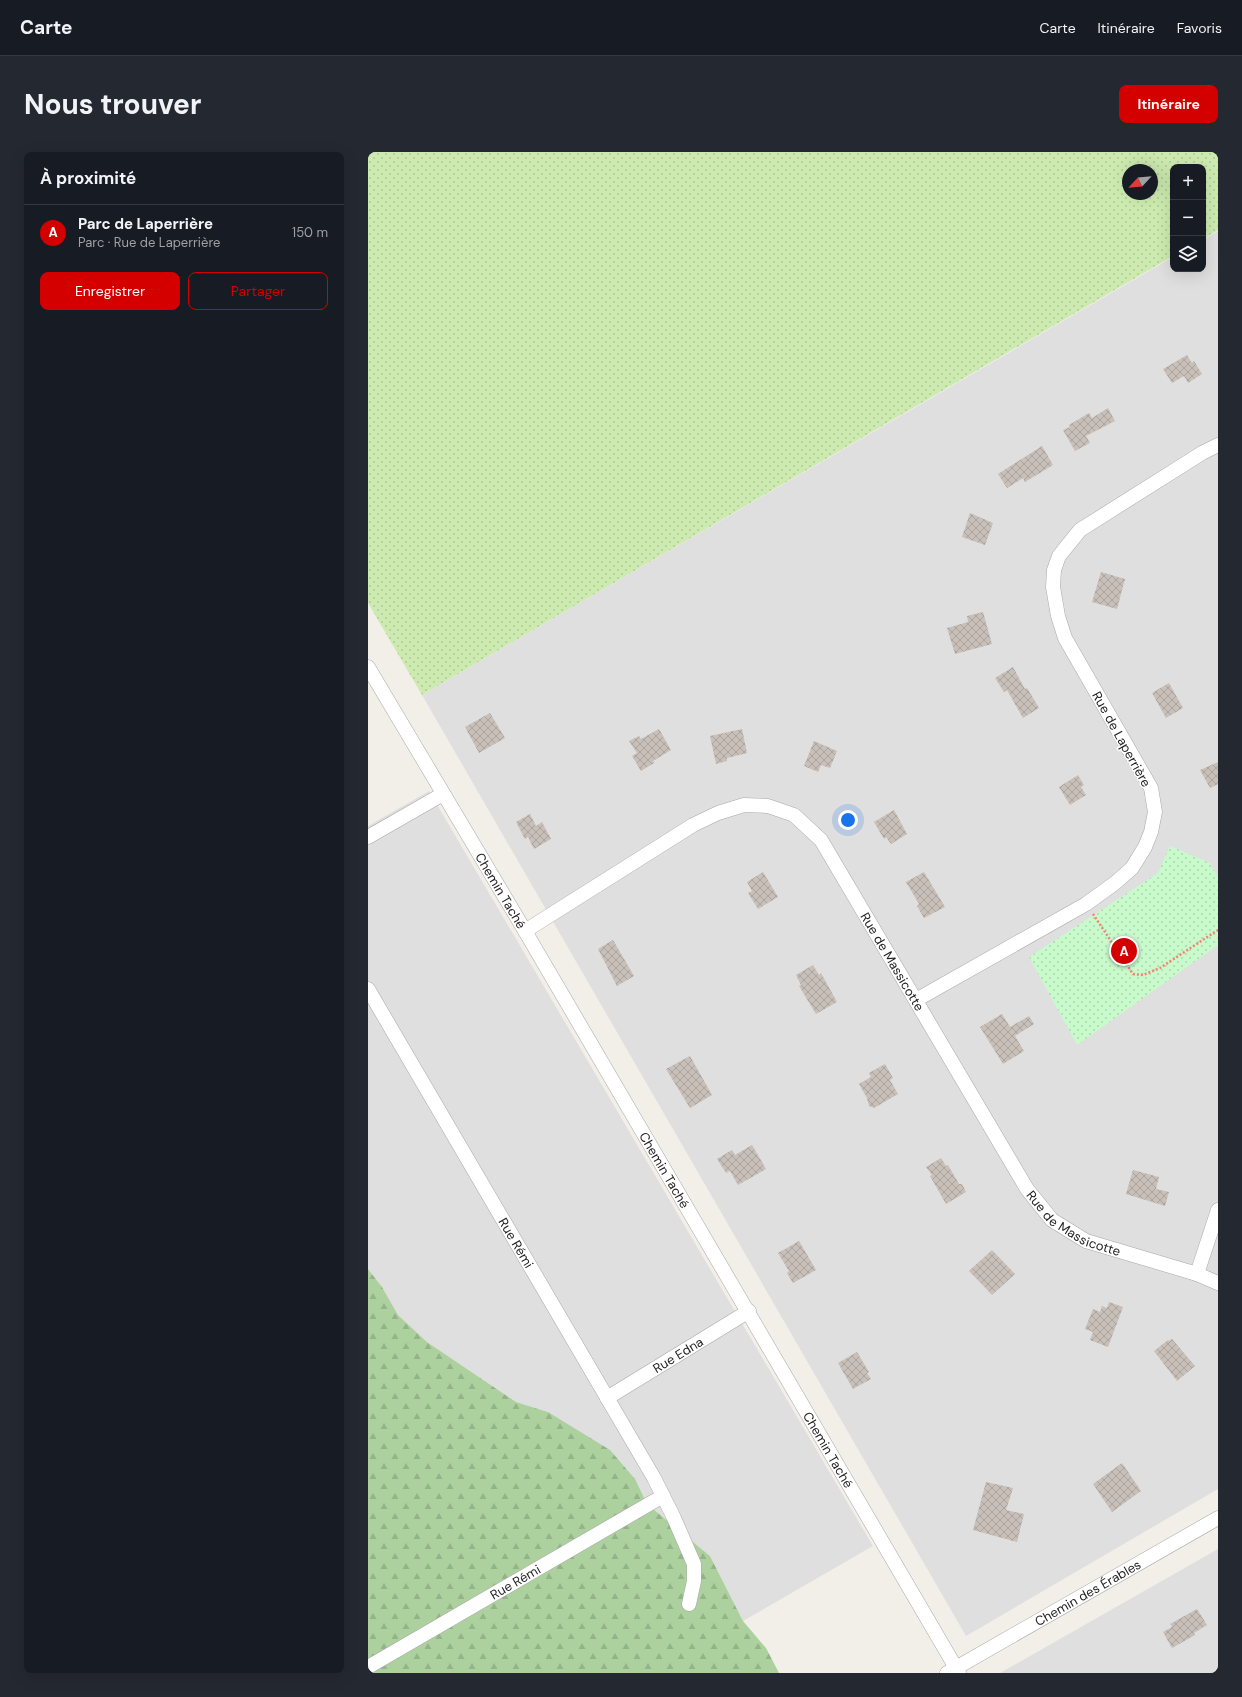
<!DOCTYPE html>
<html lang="fr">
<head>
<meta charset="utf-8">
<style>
  body { margin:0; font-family:"DM Sans",sans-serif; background:#242831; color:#f1f3f6 }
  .controls { position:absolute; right:12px; top:12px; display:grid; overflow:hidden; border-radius:8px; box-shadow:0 4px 16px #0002 }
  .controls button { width:36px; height:36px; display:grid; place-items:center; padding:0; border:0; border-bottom:1px solid #363941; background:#171b24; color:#f1f3f6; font:20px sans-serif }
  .compass { position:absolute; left:754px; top:12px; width:36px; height:36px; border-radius:50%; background:#171b24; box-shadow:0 4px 16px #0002; rotate:244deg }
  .you { position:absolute; left:480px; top:668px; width:14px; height:14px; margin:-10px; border:3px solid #fff; border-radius:50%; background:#1a73e8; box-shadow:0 0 0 6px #1a73e833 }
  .badge { display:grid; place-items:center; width:26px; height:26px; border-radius:50%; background:#d40000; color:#fff; font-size:13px; font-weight:700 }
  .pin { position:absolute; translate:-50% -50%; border:2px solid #fff; box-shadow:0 1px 4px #0006 }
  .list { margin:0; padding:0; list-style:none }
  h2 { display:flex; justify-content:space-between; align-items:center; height:52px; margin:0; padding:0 16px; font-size:17px }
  h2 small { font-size:13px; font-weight:400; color:#9ea1a6 }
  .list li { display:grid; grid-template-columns:26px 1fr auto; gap:12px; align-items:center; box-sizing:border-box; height:56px; padding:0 16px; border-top:1px solid #363941 }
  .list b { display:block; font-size:15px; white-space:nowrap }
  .list p { margin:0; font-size:13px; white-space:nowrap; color:#9ea1a6 }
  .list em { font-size:13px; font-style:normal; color:#9ea1a6 }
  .actions { display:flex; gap:8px; padding:12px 16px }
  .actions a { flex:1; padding:9px 0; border:1px solid #d40000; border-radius:8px; text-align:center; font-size:14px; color:#d40000 }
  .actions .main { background:#d40000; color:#fff }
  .icon { flex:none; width:22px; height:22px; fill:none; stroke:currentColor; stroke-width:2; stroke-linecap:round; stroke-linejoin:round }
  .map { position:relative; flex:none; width:850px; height:1521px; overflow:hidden; border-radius:8px }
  header { display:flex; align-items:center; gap:24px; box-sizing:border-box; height:56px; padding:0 20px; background:#171b24; border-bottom:1px solid #363941 }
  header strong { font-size:19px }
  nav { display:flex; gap:22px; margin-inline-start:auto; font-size:14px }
  .intro { display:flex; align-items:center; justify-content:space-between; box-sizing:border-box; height:96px; padding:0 24px }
  h1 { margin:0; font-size:28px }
  .button { padding:10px 18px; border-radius:8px; background:#d40000; color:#fff; font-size:14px; font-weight:700 }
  main { display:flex; gap:24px; padding:0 24px }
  aside { flex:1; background:#171b24; border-radius:8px; box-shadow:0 4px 16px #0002 }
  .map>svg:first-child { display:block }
  .residential { fill:#e0dfdf }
  .grass { fill:url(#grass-dots); fill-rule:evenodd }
  .forest { fill:url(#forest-firs) }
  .park { fill:url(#park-dots) }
  .building { fill:url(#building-cross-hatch) }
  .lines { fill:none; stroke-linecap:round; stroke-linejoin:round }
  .minor-casing { stroke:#a9a9a9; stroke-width:15 }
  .path { stroke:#fa8072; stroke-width:2.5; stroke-dasharray:2 2; stroke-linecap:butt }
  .minor { stroke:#fff; stroke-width:14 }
  .labels { text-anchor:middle; stroke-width:3; stroke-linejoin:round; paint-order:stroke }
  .street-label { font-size:13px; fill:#222; stroke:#fff }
</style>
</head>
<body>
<header>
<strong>Carte</strong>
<nav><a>Carte</a><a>Itinéraire</a><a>Favoris</a></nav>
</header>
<div class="intro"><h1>Nous trouver</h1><a class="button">Itinéraire</a></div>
<main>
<aside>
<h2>À proximité<small></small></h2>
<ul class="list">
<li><span class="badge">A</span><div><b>Parc de Laperrière</b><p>Parc · Rue de Laperrière</p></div><em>150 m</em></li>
</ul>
<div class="actions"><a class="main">Enregistrer</a><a>Partager</a></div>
</aside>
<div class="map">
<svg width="850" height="1521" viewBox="0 0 850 1521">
  <defs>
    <pattern id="grass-dots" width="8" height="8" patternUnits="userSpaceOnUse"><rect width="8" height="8" fill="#cdebb0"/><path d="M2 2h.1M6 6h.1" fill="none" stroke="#b0c997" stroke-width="1.8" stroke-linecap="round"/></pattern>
    <pattern id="forest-firs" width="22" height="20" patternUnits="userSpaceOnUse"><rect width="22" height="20" fill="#add19e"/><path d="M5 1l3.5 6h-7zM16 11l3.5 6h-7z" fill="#95b388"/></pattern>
    <pattern id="park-dots" width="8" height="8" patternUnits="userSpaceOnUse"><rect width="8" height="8" fill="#c8facc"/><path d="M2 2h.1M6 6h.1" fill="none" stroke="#acd6af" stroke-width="1.8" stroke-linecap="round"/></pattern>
    <pattern id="building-cross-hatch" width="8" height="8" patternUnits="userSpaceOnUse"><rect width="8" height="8" fill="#c7bfb8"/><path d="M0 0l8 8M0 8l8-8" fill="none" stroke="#aba49e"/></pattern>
  </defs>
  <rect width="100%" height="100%" fill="#f2efe9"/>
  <!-- residential -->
  <path class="residential" d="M850,79V1337L598,1484L54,543L805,105V117H835V88Z
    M61,639L505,1394L375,1469L342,1404L279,1352L180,1260L148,1250L59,1190L30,1163L14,1135L0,1117V674Z
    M850,1397V1521H632Z"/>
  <!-- grass -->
  <path class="grass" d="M0,0H850V78L835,87V15H805V104L54,543L0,451ZM760,18H784V42H760Z"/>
  <!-- forest -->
  <path class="forest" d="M0,1117L14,1135L30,1163L59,1190L148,1250L180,1260L242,1298L267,1327L279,1352L342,1404L375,1469L398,1496L411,1521H0Z"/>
  <!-- park -->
  <path class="park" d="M802,694L842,711L850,726V793L709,893L661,805L790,721Z"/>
  <!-- building -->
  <path class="building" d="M819,203L824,211L826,209L834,222L820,231L816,224L804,231L795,217Z
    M740,256L747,269L718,284L722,291L707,299L695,278L702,275L701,273L721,261L724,266Z
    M674,294L685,313L657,330L655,326L639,336L630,322Z
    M602,361L625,371L617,393L594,385Z
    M733,420L757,427L749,457L724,450Z
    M615,460L624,492L587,502L579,476L600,470L599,464Z
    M645,515L657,537L659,536L671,556L655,566L639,538L636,540L627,526Z
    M801,531L815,556L798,566L784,541Z
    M122,561L137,586L111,601L97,575Z
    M291,577L303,598L285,609L286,611L273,619L264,604L269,601L261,589L271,584L273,587Z
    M374,577L379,601L359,606V609L348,612L342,584Z
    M446,589L469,599L462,616L453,613L450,620L436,614Z
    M850,610V632L842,636L832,618Z
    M710,623L716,633L713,635L718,643L702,653L691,635Z
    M526,658L539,682L523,692L518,685L516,687L506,670Z
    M162,662L168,674L174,670L183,687L166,697L160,685L157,687L148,670Z
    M395,720L410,745L390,757L380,741L384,739L379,730Z
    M556,720L577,755L556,766L549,754L551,752L538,730Z
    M245,788L266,824L249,834L230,797Z
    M445,813L451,823L453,821L469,850L448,862L431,834L433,833L428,823Z
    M634,862L642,875L661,864L666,872L647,884L656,899L635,912L612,875Z
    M322,904L344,943L322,956L298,917Z
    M517,912L525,926L522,928L530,942L506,956L501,954L499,946L491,932L503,925L501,921Z
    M384,993L398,1017L370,1033L362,1019L358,1021L349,1007L364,998L367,1003Z
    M573,1006L578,1014L580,1013L591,1032H594L598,1040L578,1052L562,1024L564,1023L558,1015Z
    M765,1018L791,1025L788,1037L801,1040L797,1054L758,1042Z
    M431,1089L448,1118L425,1131L419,1121L421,1119L410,1101Z
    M624,1098L647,1122L624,1143L601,1119Z
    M741,1150L755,1155L740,1195L722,1188L725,1180L717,1177L725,1157L732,1160L734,1154L739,1156Z
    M804,1187L827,1214L809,1229L786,1199L800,1188L801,1189Z
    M489,1200L501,1220L499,1221L503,1227L485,1237L470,1211Z
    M754,1311L773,1339L744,1360L725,1332Z
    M618,1330L645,1336L638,1358L656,1362L649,1390L605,1378Z
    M829,1457L839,1473L826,1481L827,1483L804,1496L795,1480L804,1475L802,1472Z"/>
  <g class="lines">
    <defs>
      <g id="minor">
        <path id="s1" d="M0,515L157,779L591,1521"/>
        <path d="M0,685L75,642"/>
        <path id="s2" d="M157,779L325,673L350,661L376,653L400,654L426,663L453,688L659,1037L684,1068L718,1089L829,1122L850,1131"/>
        <path id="s3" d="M0,837L286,1326L306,1366L326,1412V1429L321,1452"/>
        <path d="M548,848L718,752L747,731L764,716L777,695L783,680L787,660L783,636L697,486L690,464L685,435L686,418L691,404L712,378L834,301L850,293"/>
        <path d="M829,1122L850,1058"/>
        <path id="s4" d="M239,1246L381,1159"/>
        <path id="s5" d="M0,1515L295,1344"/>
        <path id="s6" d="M579,1521L850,1366"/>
      </g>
    </defs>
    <!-- minor casing -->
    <use href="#minor" class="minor-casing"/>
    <!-- path -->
    <path class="path" d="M725,762L765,822L775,823L792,816L850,778"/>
    <!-- minor -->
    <use href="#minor" class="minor"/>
  </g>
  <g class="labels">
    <!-- street labels -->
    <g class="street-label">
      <text transform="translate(754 587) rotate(61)" y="5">Rue de Laperrière</text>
      <text dy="5" stroke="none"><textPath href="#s1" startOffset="260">Chemin Taché</textPath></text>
      <text dy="5" stroke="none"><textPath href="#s2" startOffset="483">Rue de Massicotte</textPath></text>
      <text dy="5" stroke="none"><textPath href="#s1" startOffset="584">Chemin Taché</textPath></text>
      <text dy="5" stroke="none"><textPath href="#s2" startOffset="807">Rue de Massicotte</textPath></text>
      <text dy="5" stroke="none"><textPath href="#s3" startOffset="294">Rue Rémi</textPath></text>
      <text dy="5" stroke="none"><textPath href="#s4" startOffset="83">Rue Edna</textPath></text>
      <text dy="5" stroke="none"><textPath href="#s1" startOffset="908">Chemin Taché</textPath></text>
      <text dy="5" stroke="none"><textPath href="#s5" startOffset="170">Rue Rémi</textPath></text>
      <text dy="5" stroke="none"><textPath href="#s6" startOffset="162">Chemin des Érables</textPath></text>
    </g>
  </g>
</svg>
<div class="controls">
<button>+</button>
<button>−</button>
<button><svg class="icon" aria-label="layers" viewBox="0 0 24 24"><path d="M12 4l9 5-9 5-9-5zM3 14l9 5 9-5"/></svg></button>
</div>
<svg class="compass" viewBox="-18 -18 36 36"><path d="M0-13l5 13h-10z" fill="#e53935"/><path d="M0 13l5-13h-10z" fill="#9ea1a6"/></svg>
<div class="you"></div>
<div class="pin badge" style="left:756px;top:799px">A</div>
</div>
</main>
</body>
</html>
